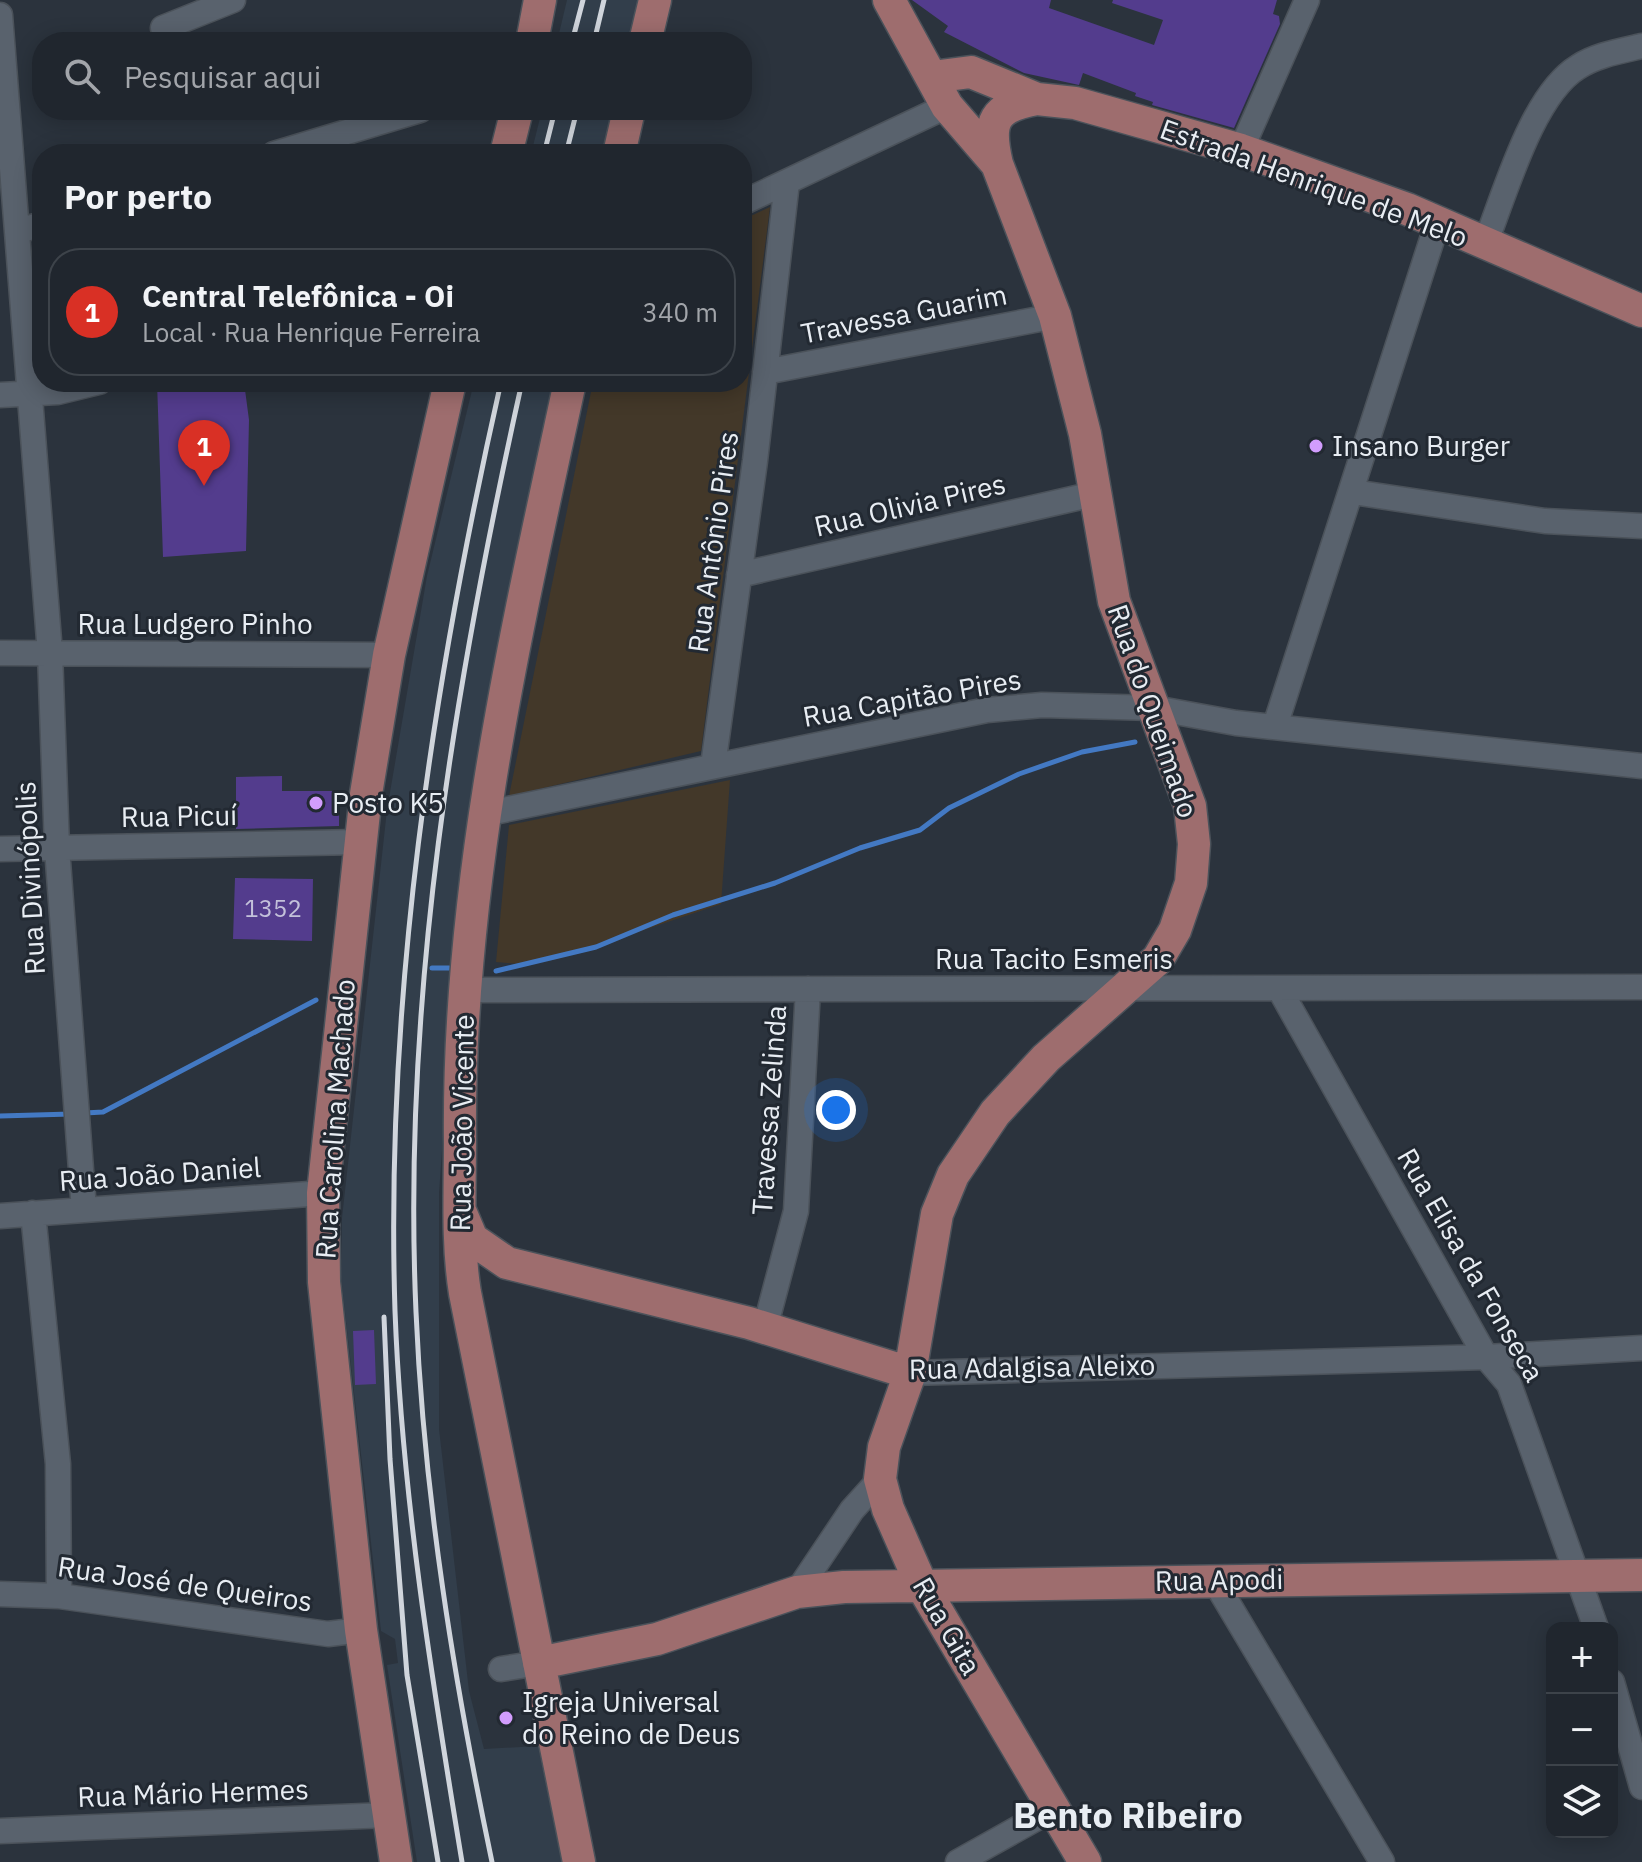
<!DOCTYPE html>
<html lang="pt">
<head>
<meta charset="utf-8">
<style>
  body { margin:0; font-family:"IBM Plex Sans",sans-serif; background:#2d323a; color:#f1f3f6 }
  .controls { position:absolute; right:24px; bottom:24px; display:grid; overflow:hidden; border-radius:16px; box-shadow:0 4px 20px #0003 }
  .controls button { width:72px; height:72px; display:grid; place-items:center; padding:0; border:0; border-bottom:2px solid #3d434a; background:#20262e; color:#f1f3f6; font:40px sans-serif }
  .you { position:absolute; left:836px; top:1110px; width:28px; height:28px; margin:-20px; border:6px solid #fff; border-radius:50%; background:#1a73e8; box-shadow:0 0 0 12px #1a73e833 }
  .badge { display:grid; place-items:center; width:52px; height:52px; border-radius:50%; background:#d93025; color:#fff; font-size:26px; font-weight:700 }
  .pin { position:absolute; translate:-50% -66px; filter:drop-shadow(0 2px 4px #0008) }
  .pin::after { content:''; position:absolute; top:42px; width:28px; height:24px; background:inherit; clip-path:polygon(0 0,100% 0,50% 100%) }
  .list { margin:0; padding:0; list-style:none }
  h2 { display:flex; justify-content:space-between; align-items:center; height:104px; margin:0; padding:0 32px; font-size:34px }
  h2 small { font-size:26px; font-weight:400; color:#a2a5aa }
  .list li { display:grid; grid-template-columns:52px 1fr auto; gap:24px; align-items:center; box-sizing:border-box; height:128px; margin:0 16px 16px; padding:0 16px; border:2px solid #3d434a; border-radius:32px }
  .list b { display:block; font-size:30px; white-space:nowrap }
  .list p { margin:0; font-size:26px; white-space:nowrap; color:#a2a5aa }
  .list em { font-size:26px; font-style:normal; color:#a2a5aa }
  .icon { flex:none; width:44px; height:44px; fill:none; stroke:currentColor; stroke-width:2; stroke-linecap:round; stroke-linejoin:round }
  .map { position:relative; flex:none; width:1642px; height:1862px; overflow:hidden }
  .search { position:absolute; background:#20262e; box-shadow:0 4px 20px #0003; left:32px; top:32px; width:720px; height:88px; display:flex; align-items:center; gap:20px; box-sizing:border-box; padding:0 28px; border-radius:32px; color:#a2a5aa; font-size:30px }
  .panel { position:absolute; background:#20262e; box-shadow:0 4px 20px #0003; left:32px; top:144px; width:720px; height:248px; border-radius:32px }
  .map>svg:first-child { display:block }
  .industrial { fill:#433829 }
  .built { fill:#323e4b }
  .lines { fill:none; stroke-linecap:round; stroke-linejoin:round }
  .stream { stroke:#4379c3; stroke-width:5 }
  .building { fill:#533c8d }
  .minor-casing { stroke:#4b525a; stroke-width:27 }
  .major-casing { stroke:#4b525a; stroke-width:35 }
  .minor { stroke:#59626d; stroke-width:24 }
  .major { stroke:#9e6d6e; stroke-width:32 }
  .rail { stroke:#d0d5dc; stroke-width:5 }
  .poi-dot { fill:#d29dfd; stroke:#222932; stroke-width:3 }
  .labels { text-anchor:middle; stroke-width:6; stroke-linejoin:round; paint-order:stroke }
  .number-label { font-size:24px; fill:#c3c1da }
  .street-label { font-size:28px; fill:#e8edf3; stroke:#222932 }
  .poi-label { font-size:28px; fill:#e8edf3; stroke:#222932; text-anchor:start }
  .district-label { font-size:36px; font-weight:bold; fill:#e8edf3; stroke:#222932 }
</style>
</head>
<body>
<div class="map">
<svg width="1642" height="1862" viewBox="0 0 1642 1862">
  <rect width="100%" height="100%" fill="#2b333d"/>
  <!-- industrial -->
  <path class="industrial" d="M770,207L701,751L509,796L593,382H742V220Z
    M730,780L721,904L558,959L519,964L496,962L509,825Z"/>
  <!-- built -->
  <path class="built" d="M567,0H641L632,42H557Z
    M542,110H617L607,154H531Z
    M474,382H555L458,928L439,1193V1429L469,1691L484,1749L538,1746L562,1862H417L387,1665L398,1663L395,1639L381,1631L341,1277L342,1218L387,810L427,576Z"/>
  <g class="lines">
    <!-- stream -->
    <path class="stream" d="M432,968H449
      M496,971L596,947L673,915L775,883L860,848L920,830L949,808L1019,774L1082,752L1135,742
      M85,1113L103,1112L316,1000
      M0,1116L71,1114"/>
  </g>
  <!-- building -->
  <path class="building" d="M912,0H1051L1049,8L1154,45L1163,20L1112,3L1113,0H1277L1273,14L1279,16L1280,24L1234,128L1152,105L1153,102L1135,96L1136,93L1083,73L1079,85L1024,73L944,32L948,26Z
    M157,382H244L249,420L246,551L163,557Z
    M282,776V791H339V826L236,829V777Z
    M235,878L313,879L312,941L233,939Z
    M374,1330L376,1384L355,1385L353,1331Z"/>
  <g class="lines">
    <defs>
      <path id="minor" d="M0,15L50,653L57,848L84,1210
        M163,28L233,0
        M1241,150L1307,0
        M274,154L420,110
        M742,203L947,106
        M19,231L42,224
        M1485,244C1505,194 1532,95 1578,67C1596,55 1621,51 1642,46
        M765,372L1055,316
        M0,395L58,392L99,382
        M1353,492L1545,521L1642,526
        M739,575L1094,494
        M0,653L389,655
        M1275,726L1437,224
        M713,766L755,461L787,182
        M484,814L987,710L1042,705L1154,708L1236,723L1642,766
        M0,849L359,842
        M465,990L1642,987
        M1280,990L1486,1357L1509,1384L1596,1628
        M33,1213L58,1464L59,1596
        M0,1216L323,1193
        M765,1328L796,1211L808,989
        M910,1373L1486,1357L1642,1348
        M1214,1580L1382,1862
        M797,1592L852,1510L880,1479
        M0,1594L59,1596L328,1634L361,1630
        M501,1669L539,1663
        M1612,1682L1642,1787
        M0,1831L388,1815
        M958,1862L1053,1809"/>
      <path id="major" d="M889,0L947,106L997,164L1055,316L1085,434L1114,601L1190,806L1194,844L1191,883L1175,930L1158,959L1046,1058L995,1113L953,1175L937,1214L910,1373L884,1447L880,1479L888,1509L921,1584L1085,1862
        M532,42L540,0
        M645,42L655,0
        M932,77L971,72L1037,99L1075,103L1241,150L1407,209L1642,311
        M506,154L517,110
        M619,154L629,110
        M997,164C987,121 993,107 1037,99
        M570,382C516,632 457,885 460,1142C460,1193 457,1243 465,1293L579,1862
        M461,1213L472,1239L507,1263L749,1323L910,1373
        M539,1663L657,1639L797,1592L844,1587L1642,1575
        M396,1862L361,1630L324,1282L323,1193L366,794L389,655L450,382"/>
    </defs>
    <!-- minor casing -->
    <use href="#minor" class="minor-casing"/>
    <!-- major casing -->
    <use href="#major" class="major-casing"/>
    <!-- minor -->
    <use href="#minor" class="minor"/>
    <!-- major -->
    <use href="#major" class="major"/>
    <!-- rail -->
    <path class="rail" d="M572,42L583,0
      M594,42L604,0
      M544,154L555,110
      M566,154L577,110
      M384,1317L390,1459L407,1675L438,1862
      M462,1862C432,1680 402,1496 395,1311C385,998 432,687 501,382
      M492,1862C454,1681 424,1497 416,1312C402,999 454,687 522,382"/>
  </g>
  <!-- markers -->
  <g class="poi-dot">
    <circle cx="1316" cy="446" r="8"/>
    <circle cx="316" cy="803" r="8"/>
    <circle cx="506" cy="1718" r="8"/>
  </g>
  <g class="labels">
    <!-- number labels -->
    <g class="number-label">
      <text x="273" y="917">1352</text>
    </g>
    <!-- street labels -->
    <g class="street-label">
      <text transform="translate(1314 183) rotate(20)" y="10">Estrada Henrique de Melo</text>
      <text transform="translate(904 314) rotate(-11)" y="10">Travessa Guarim</text>
      <text transform="translate(910 505) rotate(-13)" y="10">Rua Olivia Pires</text>
      <text transform="translate(713 542) rotate(-82)" y="10">Rua Antônio Pires</text>
      <text x="195" y="634">Rua Ludgero Pinho</text>
      <text transform="translate(912 698) rotate(-10)" y="10">Rua Capitão Pires</text>
      <text transform="translate(1153 711) rotate(71)" y="10">Rua do Queimado</text>
      <text transform="translate(179 816) rotate(-1)" y="10">Rua Picuí</text>
      <text transform="translate(30 878) rotate(-93)" y="10">Rua Divinópolis</text>
      <text x="1054" y="969">Rua Tacito Esmeris</text>
      <text transform="translate(769 1110) rotate(-86)" y="10">Travessa Zelinda</text>
      <text transform="translate(335 1119) rotate(-86)" y="10">Rua Carolina Machado</text>
      <text transform="translate(462 1123) rotate(-89)" y="10">Rua João Vicente</text>
      <text transform="translate(160 1174) rotate(-4)" y="10">Rua João Daniel</text>
      <text transform="translate(1471 1265) rotate(60)" y="10">Rua Elisa da Fonseca</text>
      <text transform="translate(1032 1367) rotate(-1)" y="10">Rua Adalgisa Aleixo</text>
      <text transform="translate(1219 1580) rotate(-1)" y="10">Rua Apodi</text>
      <text transform="translate(185 1584) rotate(8)" y="10">Rua José de Queiros</text>
      <text transform="translate(947 1626) rotate(60)" y="10">Rua Gita</text>
      <text transform="translate(193 1793) rotate(-2)" y="10">Rua Mário Hermes</text>
    </g>
    <!-- poi labels -->
    <g class="poi-label">
      <text x="1332" y="456">Insano Burger</text>
      <text x="332" y="813">Posto K5</text>
      <text x="522" y="1712">Igreja Universal<tspan x="522" dy="32">do Reino de Deus</tspan></text>
    </g>
    <!-- district labels -->
    <g class="district-label">
      <text x="1128" y="1828">Bento Ribeiro</text>
    </g>
  </g>
</svg>
<div class="controls">
<button>+</button>
<button>−</button>
<button><svg class="icon" aria-label="layers" viewBox="0 0 24 24"><path d="M12 4l9 5-9 5-9-5zM3 14l9 5 9-5"/></svg></button>
</div>
<div class="you"></div>
<div class="pin badge" style="left:204px;top:486px">1</div>
<div class="search"><svg class="icon" aria-label="search" viewBox="0 0 24 24"><circle cx="10" cy="10" r="6"/><path d="M15 15l6 6"/></svg>Pesquisar aqui</div>
<section class="panel">
<h2>Por perto<small></small></h2>
<ul class="list">
<li><span class="badge">1</span><div><b>Central Telefônica - Oi</b><p>Local · Rua Henrique Ferreira</p></div><em>340 m</em></li>
</ul>
</section>
</div>
</body>
</html>
